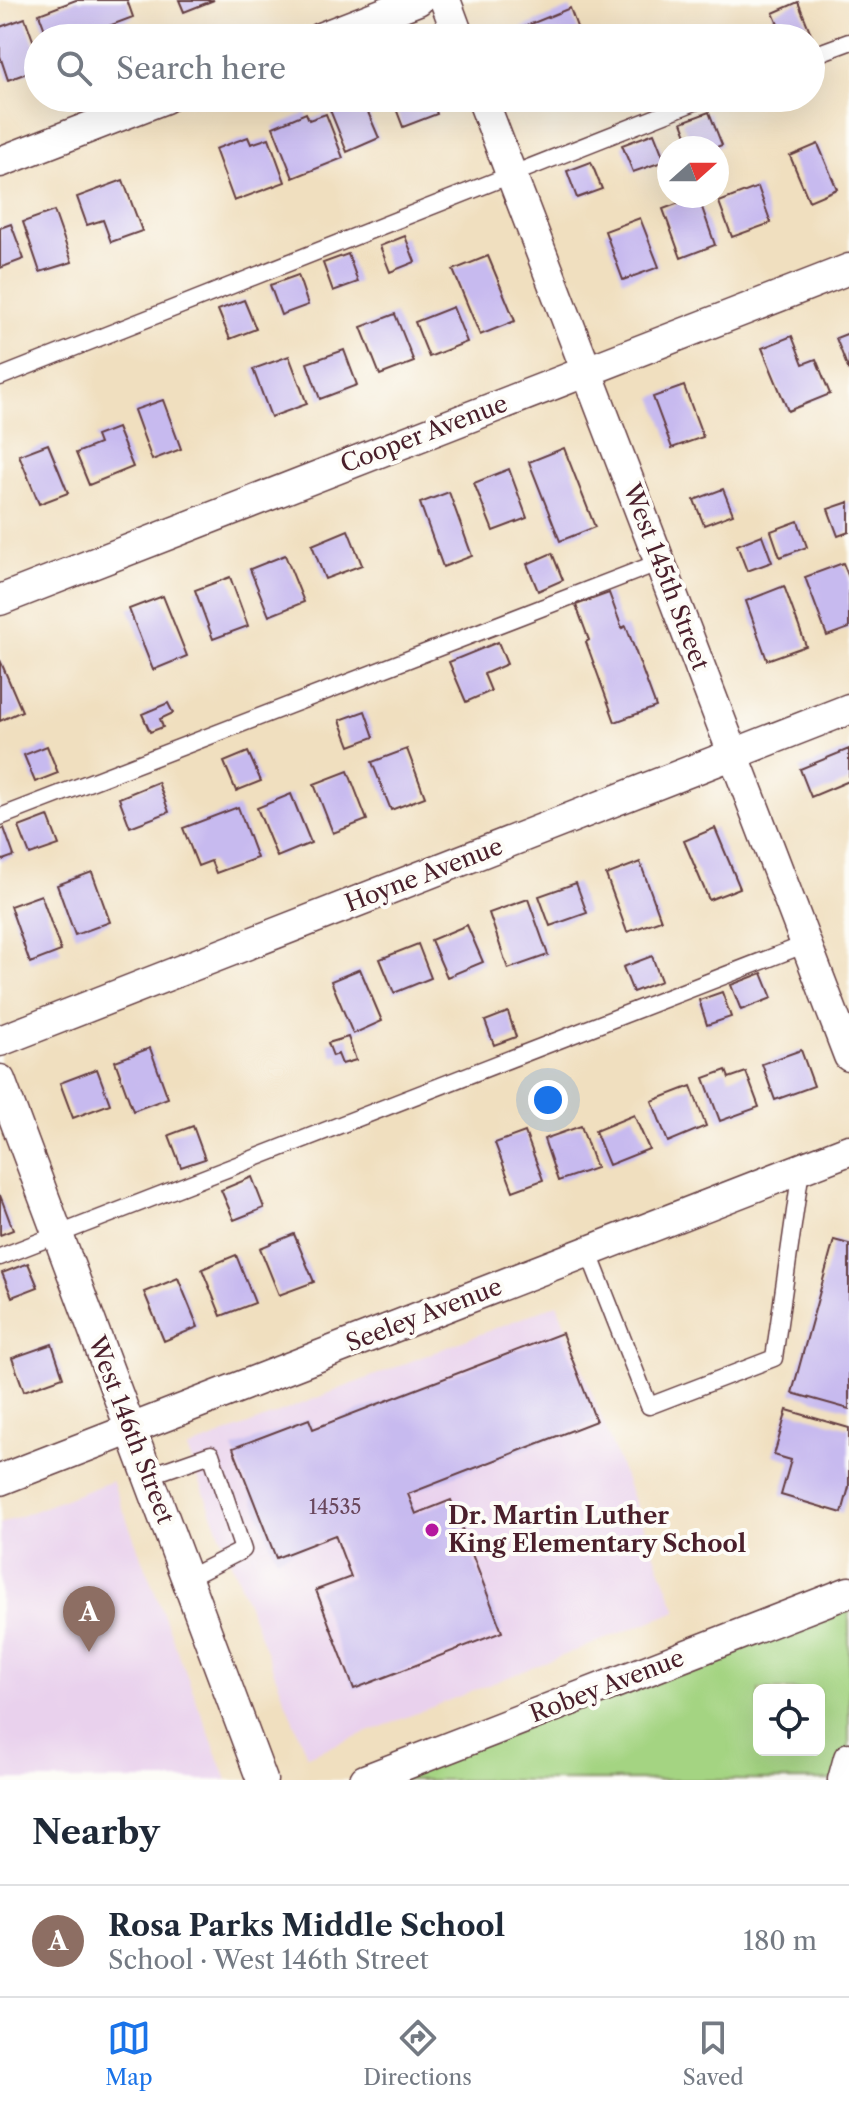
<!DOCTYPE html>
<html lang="en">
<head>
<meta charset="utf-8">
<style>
  body { margin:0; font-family:"Libre Caslon Text",serif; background:#f6f6f7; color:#1f2937 }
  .controls { position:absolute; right:24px; bottom:24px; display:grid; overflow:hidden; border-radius:12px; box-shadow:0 8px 32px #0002 }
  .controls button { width:72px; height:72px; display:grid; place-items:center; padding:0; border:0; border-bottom:2px solid #e0e1e3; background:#fff; color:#1f2937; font:40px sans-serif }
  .compass { position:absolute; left:657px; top:136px; width:72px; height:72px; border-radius:50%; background:#fff; box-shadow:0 8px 32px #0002; rotate:69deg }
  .you { position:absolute; left:548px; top:1100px; width:28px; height:28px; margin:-20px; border:6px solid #fff; border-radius:50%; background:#1a73e8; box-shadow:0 0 0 12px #1a73e833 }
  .badge { display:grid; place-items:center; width:52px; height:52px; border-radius:50%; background:#1a73e8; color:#fff; font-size:26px; font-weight:700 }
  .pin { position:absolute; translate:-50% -66px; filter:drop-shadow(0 2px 4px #0008) }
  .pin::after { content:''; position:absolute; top:42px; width:28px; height:24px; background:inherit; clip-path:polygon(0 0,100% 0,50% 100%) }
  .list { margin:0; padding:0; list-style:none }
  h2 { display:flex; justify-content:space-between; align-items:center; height:104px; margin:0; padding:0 32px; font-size:34px }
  h2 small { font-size:26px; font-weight:400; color:#747a83 }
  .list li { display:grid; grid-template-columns:52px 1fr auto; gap:24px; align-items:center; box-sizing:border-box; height:112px; padding:0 32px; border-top:2px solid #e0e1e3 }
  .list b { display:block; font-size:30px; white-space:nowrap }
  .list p { margin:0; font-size:26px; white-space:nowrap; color:#747a83 }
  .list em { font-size:26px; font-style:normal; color:#747a83 }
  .icon { flex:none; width:44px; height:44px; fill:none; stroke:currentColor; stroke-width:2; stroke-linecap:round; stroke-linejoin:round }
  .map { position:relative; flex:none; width:849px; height:1780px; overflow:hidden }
  .search { position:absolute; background:#fff; box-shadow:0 8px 32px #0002; left:24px; right:24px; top:24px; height:88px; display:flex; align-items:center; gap:20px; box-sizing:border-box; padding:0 28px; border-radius:44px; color:#747a83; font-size:30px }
  .sheet { height:216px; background:#fff }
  nav { display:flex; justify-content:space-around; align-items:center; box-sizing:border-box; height:112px; border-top:2px solid #e0e1e3; background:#fff; font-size:22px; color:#747a83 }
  nav a { display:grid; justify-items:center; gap:4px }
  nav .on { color:#1a73e8 }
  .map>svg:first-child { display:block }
  .built { fill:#e9d1ed }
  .green { fill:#a4d482; stroke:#777a56; stroke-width:2; fill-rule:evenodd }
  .building { fill:#c7baef }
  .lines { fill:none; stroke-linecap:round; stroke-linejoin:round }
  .lane-casing { stroke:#633c41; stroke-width:19 }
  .street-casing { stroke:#633c41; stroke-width:33 }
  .lane { stroke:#fff; stroke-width:16 }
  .street { stroke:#fff; stroke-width:30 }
  .poi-dot { fill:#b5179e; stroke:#fdfcf7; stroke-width:3 }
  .labels { text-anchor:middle; stroke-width:8; stroke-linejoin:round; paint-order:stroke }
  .number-label { font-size:20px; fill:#69465c }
  .street-label { font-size:24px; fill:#4a1f2b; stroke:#fdfcf7 }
  .poi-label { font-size:24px; font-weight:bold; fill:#4a1f2b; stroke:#fdfcf7; text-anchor:start }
</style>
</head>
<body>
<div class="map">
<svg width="849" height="1780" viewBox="0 0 849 1780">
  <rect width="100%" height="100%" fill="#fdfcf7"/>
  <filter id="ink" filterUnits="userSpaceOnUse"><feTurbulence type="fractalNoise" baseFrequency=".0125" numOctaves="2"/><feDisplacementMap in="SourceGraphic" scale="16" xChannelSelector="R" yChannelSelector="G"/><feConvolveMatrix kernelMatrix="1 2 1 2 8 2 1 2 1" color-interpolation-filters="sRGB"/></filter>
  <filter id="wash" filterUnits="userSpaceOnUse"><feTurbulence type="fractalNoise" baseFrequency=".006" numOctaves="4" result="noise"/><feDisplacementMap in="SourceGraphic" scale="32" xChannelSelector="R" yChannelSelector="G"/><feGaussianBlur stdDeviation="1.8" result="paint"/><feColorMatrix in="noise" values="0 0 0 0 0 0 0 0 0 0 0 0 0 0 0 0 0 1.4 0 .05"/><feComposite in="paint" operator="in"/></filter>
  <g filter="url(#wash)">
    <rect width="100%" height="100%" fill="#f0dfbf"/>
    <!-- built -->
    <path class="built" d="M557,1304L677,1611L307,1756L187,1449Z
      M112,1481L227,1780H0V1524Z"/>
    <!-- green -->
    <path class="green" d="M849,1592V1780H366ZM759,1690H819V1750H759Z"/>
    <g id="blocks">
      <!-- building -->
      <path class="building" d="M76,0H127L133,17L77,38H48L39,14Z
        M179,0H214L184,12Z
        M798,2L812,36L784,38L773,13Z
        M570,8L581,38H525L521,28Z
        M25,18L38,54V69L8,80L0,56V27Z
        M346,98H362L379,138L347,152L328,105Z
        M392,98H431L437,114L403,127Z
        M709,112L722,145L714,148H692L682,122Z
        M306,113L309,120L326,114L343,158L293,178L273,127Z
        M654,133L665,161L633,172L622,145Z
        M248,137L251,144L269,138L285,182L234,201L215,149Z
        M818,144L837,189L809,201L790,156Z
        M591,162L602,189L577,198L567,171Z
        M123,180L142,231L111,242L103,220L87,225L77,197Z
        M758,187L771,223L732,237L719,202Z
        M698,196L715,245L681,258L663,209Z
        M54,211L72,262L40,272L23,222Z
        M640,218L659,267L623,280L605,231Z
        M11,224L24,259L0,268V228Z
        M405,236L415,262L390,272L380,246Z
        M348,254L358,282L333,291L323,263Z
        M488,256L515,321L480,335L453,270Z
        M298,275L308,305L281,315L270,285Z
        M244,300L256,329L230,339L218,310Z
        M453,307L467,342L429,357L415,322Z
        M395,314L414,362L380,375L361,327Z
        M849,333V371L836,338Z
        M792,336L803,364L816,359L830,394L788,411L762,348Z
        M344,350L357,385L320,399L307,363Z
        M289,356L307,404L271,417L253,369Z
        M684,386L703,437L672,448L653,397Z
        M163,400L181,449L152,460L134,410Z
        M117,428L133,467L89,485L76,453L99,444L96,436Z
        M48,444L68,493L39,504L19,455Z
        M564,448L595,527L560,541L529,462Z
        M509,469L527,518L493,531L474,483Z
        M723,489L733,514L704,525L694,500Z
        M449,492L472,556L443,567L420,503Z
        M849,502V532L838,536L828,509Z
        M798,521L807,547L780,557L771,531Z
        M348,530L362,565L325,579L312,545Z
        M762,535L772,562L747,571L737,545Z
        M552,553L563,580L538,591L527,564Z
        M285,555L304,602L269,616L250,569Z
        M843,563L849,578V628L827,636L805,577Z
        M230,577L248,626L213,639L195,590Z
        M784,586L806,646L767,660L746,601Z
        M609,593L622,628L626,626L656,707L615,722L586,642L589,640L576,605Z
        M163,596L187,656L153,670L129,609Z
        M498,642L507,664L484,674L491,691L466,702L449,662Z
        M0,660L22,711L0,721Z
        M168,703L173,713L160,719L163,727L150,732L142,714Z
        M365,711L374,737L350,746L340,720Z
        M47,746L58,773L35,782L24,755Z
        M407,749L425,797L391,810L372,762Z
        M849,749V781L811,797L800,769Z
        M248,752L261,781L236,791L224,762Z
        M348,771L367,820L333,833L314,784Z
        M158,782L169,812L130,827L119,798Z
        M291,794L311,843L277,857L257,808Z
        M238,807L257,858L216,873L211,861L198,866L183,828Z
        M48,816L59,845L30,855L19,827Z
        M4,828L14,856L0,861V830Z
        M715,828L740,888L709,900L684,841Z
        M640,862L661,920L627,932L606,875Z
        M92,872L110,922L75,935L57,885Z
        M576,883L587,913L550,926L539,896Z
        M41,895L61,951L30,963L10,906Z
        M528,899L548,955L508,969L489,913Z
        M467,925L483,962L447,977L431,940Z
        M418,944L431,978L394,993L380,959Z
        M652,956L661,981L633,992L623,967Z
        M360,969L382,1021L353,1034L331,981Z
        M762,973L772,998L741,1010L731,985Z
        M722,992L731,1017L707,1025L699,1000Z
        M508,1012L516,1037L494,1045L485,1021Z
        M348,1037L356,1060L342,1064L338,1054L333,1056L328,1043Z
        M150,1048L168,1098L133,1111L115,1061Z
        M801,1050L814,1086L775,1100L762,1064Z
        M97,1069L110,1104L73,1118L60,1083Z
        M726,1070L729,1078L746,1072L759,1107L720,1121L704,1078Z
        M691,1086L706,1126L668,1142L652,1101Z
        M634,1115L649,1149L609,1165L595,1131Z
        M193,1126L205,1159L181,1167L169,1135Z
        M581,1126L596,1168L558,1181L544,1139Z
        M525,1132L543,1180L513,1191L495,1143Z
        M252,1177L264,1208L234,1220L221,1190Z
        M0,1195L13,1230L0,1235Z
        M294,1234L314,1282L279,1295L260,1248Z
        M834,1240L849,1244V1409L792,1393Z
        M236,1255L255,1303L221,1316L202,1269Z
        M28,1263L38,1287L12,1297L2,1273Z
        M178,1278L198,1327L164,1341L144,1292Z
        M562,1333L596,1421L408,1494L416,1514L451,1500L502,1632L354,1689L316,1590L351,1577L335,1535L276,1558L233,1448L309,1419L313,1429Z
        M52,1344L63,1377L24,1391L12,1358Z
        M787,1410L849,1428V1487L842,1513L781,1495L791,1460L774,1455Z"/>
    </g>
  </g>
  <g filter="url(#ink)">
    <use href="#blocks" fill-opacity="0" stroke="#633c41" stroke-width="2"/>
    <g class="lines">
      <defs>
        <path id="lane" d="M811,56L849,42
          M0,377L705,98
          M0,817L660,562
          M588,1251L649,1406L774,1358L801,1169
          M0,1257L806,944
          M148,1476L211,1454L243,1550L186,1579"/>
        <path id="street" d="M445,0L459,38
          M320,38L418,0
          M482,98L849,1056
          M0,162L165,98
          M0,600L849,269
          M0,1041L849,709
          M0,1080L262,1780
          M0,1480L849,1150
          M365,1780L849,1592
          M843,1780L849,1758"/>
      </defs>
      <!-- lane casing -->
      <use href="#lane" class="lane-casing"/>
      <!-- street casing -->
      <use href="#street" class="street-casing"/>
      <!-- lane -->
      <use href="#lane" class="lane"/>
      <!-- street -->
      <use href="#street" class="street"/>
    </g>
  </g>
  <!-- markers -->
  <circle class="poi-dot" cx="432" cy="1530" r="8"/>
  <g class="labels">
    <!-- number labels -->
    <g class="number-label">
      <text x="335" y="1514">14535</text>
    </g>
    <!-- street labels -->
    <g class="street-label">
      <text transform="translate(424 434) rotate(-21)" y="8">Cooper Avenue</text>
      <text transform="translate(666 577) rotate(69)" y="8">West 145th Street</text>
      <text transform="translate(424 875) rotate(-21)" y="8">Hoyne Avenue</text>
      <text transform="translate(424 1315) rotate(-21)" y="8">Seeley Avenue</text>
      <text transform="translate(131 1430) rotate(69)" y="8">West 146th Street</text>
      <text transform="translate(607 1686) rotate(-21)" y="8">Robey Avenue</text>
    </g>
    <!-- poi labels -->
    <g class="poi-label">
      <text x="448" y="1524">Dr. Martin Luther<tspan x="448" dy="28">King Elementary School</tspan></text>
    </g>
  </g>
</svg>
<div class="controls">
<button><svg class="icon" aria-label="locate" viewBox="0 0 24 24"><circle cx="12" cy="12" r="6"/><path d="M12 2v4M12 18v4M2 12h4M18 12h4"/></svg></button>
</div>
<svg class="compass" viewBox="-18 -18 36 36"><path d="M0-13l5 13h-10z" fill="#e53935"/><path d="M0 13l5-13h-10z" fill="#747a83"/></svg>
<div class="you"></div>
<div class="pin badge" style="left:89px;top:1652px;background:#8d6e63">A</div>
<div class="search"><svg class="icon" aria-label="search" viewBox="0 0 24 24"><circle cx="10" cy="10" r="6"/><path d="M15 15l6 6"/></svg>Search here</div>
</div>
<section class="sheet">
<h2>Nearby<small></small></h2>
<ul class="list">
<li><span class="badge" style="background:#8d6e63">A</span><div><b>Rosa Parks Middle School</b><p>School · West 146th Street</p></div><em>180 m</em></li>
</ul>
</section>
<nav>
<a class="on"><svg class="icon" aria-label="map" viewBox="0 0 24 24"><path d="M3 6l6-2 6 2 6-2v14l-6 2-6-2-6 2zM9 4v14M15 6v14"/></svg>Map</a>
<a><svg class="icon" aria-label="directions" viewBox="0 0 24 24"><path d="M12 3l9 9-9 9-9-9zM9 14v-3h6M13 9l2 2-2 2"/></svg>Directions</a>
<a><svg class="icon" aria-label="saved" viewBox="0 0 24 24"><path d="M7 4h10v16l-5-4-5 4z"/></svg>Saved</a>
</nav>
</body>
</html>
